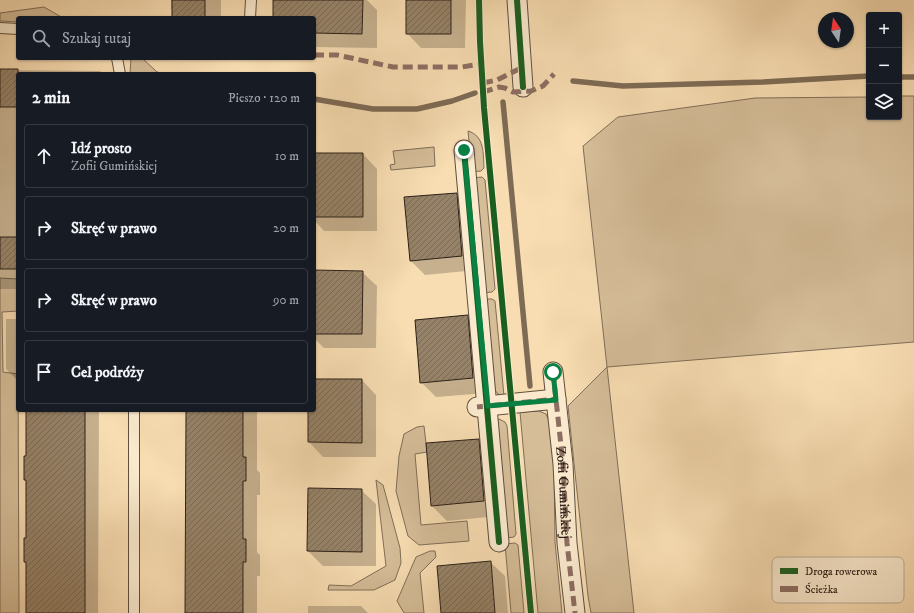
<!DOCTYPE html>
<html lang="pl">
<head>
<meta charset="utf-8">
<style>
  body { margin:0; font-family:"IM FELL DW Pica",serif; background:#242831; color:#f1f3f6 }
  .controls { position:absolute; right:12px; top:12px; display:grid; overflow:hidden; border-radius:4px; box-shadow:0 1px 3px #0004 }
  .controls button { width:36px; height:36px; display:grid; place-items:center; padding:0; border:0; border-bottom:1px solid #363941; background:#171b24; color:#f1f3f6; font:20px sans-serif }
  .compass { position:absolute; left:818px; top:12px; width:36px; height:36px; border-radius:50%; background:#171b24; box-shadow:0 1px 3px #0004; rotate:347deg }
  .stop { position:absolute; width:12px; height:12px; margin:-9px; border:3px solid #0b8043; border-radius:50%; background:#fff }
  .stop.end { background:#0b8043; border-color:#fff; box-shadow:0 1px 4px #0008 }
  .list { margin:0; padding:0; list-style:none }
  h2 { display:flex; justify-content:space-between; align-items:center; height:52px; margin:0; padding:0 16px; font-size:17px }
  h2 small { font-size:13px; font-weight:400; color:#9ea1a6 }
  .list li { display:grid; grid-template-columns:26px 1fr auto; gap:12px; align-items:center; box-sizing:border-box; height:64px; margin:0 8px 8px; padding:0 8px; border:1px solid #363941; border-radius:4px }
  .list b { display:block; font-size:15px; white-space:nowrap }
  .list p { margin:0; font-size:13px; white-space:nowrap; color:#9ea1a6 }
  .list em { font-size:13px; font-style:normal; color:#9ea1a6 }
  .icon { flex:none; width:22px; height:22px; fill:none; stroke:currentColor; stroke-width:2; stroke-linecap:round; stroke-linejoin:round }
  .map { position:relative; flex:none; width:914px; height:613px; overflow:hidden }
  .search { position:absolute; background:#171b24; box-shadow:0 1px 3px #0004; left:16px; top:16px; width:300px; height:44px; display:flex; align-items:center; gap:10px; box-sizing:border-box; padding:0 14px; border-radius:4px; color:#9ea1a6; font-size:15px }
  .panel { position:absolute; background:#171b24; box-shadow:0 1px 3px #0004; left:16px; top:72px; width:300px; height:340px; border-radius:4px }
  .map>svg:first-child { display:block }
  .green { fill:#d5bd98; stroke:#806e58 }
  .shadow { fill:#0003 }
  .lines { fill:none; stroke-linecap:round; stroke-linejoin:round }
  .stream { stroke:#7d6b55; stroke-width:5.5 }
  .building { fill:url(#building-hatch); stroke:#2c2018 }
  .service-casing { stroke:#5f4f3e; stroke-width:12 }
  .minor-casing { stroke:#5f4f3e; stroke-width:21 }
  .service { stroke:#fae9cd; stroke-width:10 }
  .minor { stroke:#fae9cd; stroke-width:19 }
  .quiet { stroke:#8d6e63; stroke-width:5; stroke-dasharray:10 5; stroke-linecap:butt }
  .cycleway-casing { stroke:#fae9cd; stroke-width:8 }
  .cycleway { stroke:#1b5e20; stroke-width:6 }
  .route { stroke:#0b8043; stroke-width:5 }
  .labels { text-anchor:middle; stroke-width:3; stroke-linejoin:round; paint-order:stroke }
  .street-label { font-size:14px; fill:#2c2018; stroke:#fae9cd }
  .key { fill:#fae9cd; stroke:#bcad97; stroke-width:1 }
  .key-label { font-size:11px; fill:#2c2018 }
</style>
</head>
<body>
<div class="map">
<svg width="914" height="613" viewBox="0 0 914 613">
  <defs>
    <pattern id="building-hatch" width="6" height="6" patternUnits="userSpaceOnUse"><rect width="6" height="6" fill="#968268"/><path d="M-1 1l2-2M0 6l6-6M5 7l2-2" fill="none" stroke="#7b6a55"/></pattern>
  </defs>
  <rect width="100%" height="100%" fill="#f8ddb2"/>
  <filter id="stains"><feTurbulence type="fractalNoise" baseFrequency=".005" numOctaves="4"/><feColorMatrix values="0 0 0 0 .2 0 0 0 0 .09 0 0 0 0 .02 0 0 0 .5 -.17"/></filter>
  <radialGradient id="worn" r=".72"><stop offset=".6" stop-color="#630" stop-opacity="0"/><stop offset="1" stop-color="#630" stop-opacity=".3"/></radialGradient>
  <!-- green -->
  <path class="green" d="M44,7L63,18H18V22L0,21V13Z
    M131,58H142L157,72L166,74H130Z
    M899,96H914V342L607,367L634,613H591L588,596L568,406L607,367L583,146L618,117L755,98L869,97V117H899Z
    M468,131C485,136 483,154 484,168L481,171L472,172Z
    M434,147L435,166L391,170L390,165L395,164L393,151Z
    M482,177L485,180L495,289L492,292L483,293L472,178Z
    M0,278L18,279V311L2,312L3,372L18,374L19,613H0Z
    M485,299H492L495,301L504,396L498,394L494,389Z
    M539,411L546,414L549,421L554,463L555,542L562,613H538L520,412Z
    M499,419L505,422L507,426L516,534L514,537L507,538L497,421Z
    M424,426L427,452L415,454L421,525L467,521L469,541L419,545L408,536L396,491L399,456L404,434L417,427Z
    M376,480L383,485L400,548L401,563L395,580L374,590H328L329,585L351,586L386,566Z
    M515,543L518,545L524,613H511L505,544Z
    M430,551H435L436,557L420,573L424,613H404L397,601L416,557Z"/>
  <!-- shadow -->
  <path class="shadow" d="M171,0H221V18H173V11L171,9Z
    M274,0H367L377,10V48L314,47V18H274Z
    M407,0H466L465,48H421L407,33Z
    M0,70L100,71L103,74H18V289H0Z
    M314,154H363L377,169V231H324L314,220Z
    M456,194L471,208L477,270L425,275L410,260Z
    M314,271L362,272L377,286L376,348H324L314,338Z
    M467,316L482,331L487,393L436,397L421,382Z
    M6,319H18V381L6,369Z
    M314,380H362L376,395V457H323L309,442V410H314Z
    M27,410H99L98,613H27V564L25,562L27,539V482L25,480L27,457Z
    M187,410H257V470L260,473V495H257V552L260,555V576H257V613H186Z
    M478,440L493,454L498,516L447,521L432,506L427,444Z
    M309,489L361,490L376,504V566H323L308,551Z
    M490,562L505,576L508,613H442Z
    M308,606H361L368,613H308Z"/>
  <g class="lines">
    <!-- stream -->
    <path class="stream" d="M899,77H914
      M573,81L623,86L763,82L869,76
      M314,99L373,109H417L452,101L475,93
      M503,102L530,386"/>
  </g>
  <!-- building -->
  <path class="building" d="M172,0H205V18H172Z
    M273,0H363L362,34L314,33V18H273Z
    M406,0H451V34H406Z
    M0,69H18V107H0Z
    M314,153H363V217H314Z
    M457,193L462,256L410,261L404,197Z
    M0,237H18V269H0Z
    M314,270L363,271L362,334H314Z
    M468,315L473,378L420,383L415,320Z
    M314,379H362V443L308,442V410H314Z
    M26,410H85V613H26V562H24V538H26V480H24V456H26Z
    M186,410H243V457H246V481H243V539H246V562H243V613H185Z
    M479,439L484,501L431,506L426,443Z
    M308,488L362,489V552L307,551Z
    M491,561L495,613H441L437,566Z"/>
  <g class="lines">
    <defs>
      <path id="service" d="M250,18L251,0
        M0,28L18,29
        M117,58L120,74
        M134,410V613"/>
      <g id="minor">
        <path d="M517,0L523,87"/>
        <path d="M464,150L499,542"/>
        <path id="s1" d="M553,372L563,464L567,543L575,613"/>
        <path d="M477,407L556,399"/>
      </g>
    </defs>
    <!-- service casing -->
    <use href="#service" class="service-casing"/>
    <!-- minor casing -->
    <use href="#minor" class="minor-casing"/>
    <!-- service -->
    <use href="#service" class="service"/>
    <!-- minor -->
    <use href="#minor" class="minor"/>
    <!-- quiet -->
    <path class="quiet" d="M314,55H337L393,67H462L481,64
      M483,83L497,80L521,68
      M483,92L499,87L505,88L513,92L531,91L543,86L554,74
      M553,372L563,464L567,543L575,613
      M477,407L556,399"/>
    <defs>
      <path id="cycleway" d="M479,0L480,42L484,108L531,613
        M517,0L523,87
        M464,150L499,542"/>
    </defs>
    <!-- cycleway casing -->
    <use href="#cycleway" class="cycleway-casing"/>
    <!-- cycleway -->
    <use href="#cycleway" class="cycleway"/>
  </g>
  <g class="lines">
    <!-- route -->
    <path class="route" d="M464,150L488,406L556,400L553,372"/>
  </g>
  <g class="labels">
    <!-- street labels -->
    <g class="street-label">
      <text dy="5" stroke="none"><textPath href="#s1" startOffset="121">Zofii Gumińskiej</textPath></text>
    </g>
  </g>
  <!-- legend -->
  <rect x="772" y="557" width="132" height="46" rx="6" class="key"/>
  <rect x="780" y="568" width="18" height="6" fill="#1b5e20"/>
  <rect x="780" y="586" width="18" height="6" fill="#8d6e63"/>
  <g class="key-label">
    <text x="805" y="575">Droga rowerowa</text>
    <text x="805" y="593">Ścieżka</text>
  </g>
  <rect width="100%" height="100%" filter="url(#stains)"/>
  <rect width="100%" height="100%" fill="url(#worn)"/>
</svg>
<div class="controls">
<button>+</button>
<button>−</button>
<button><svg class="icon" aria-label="layers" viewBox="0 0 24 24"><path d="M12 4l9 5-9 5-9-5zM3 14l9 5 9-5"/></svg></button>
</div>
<svg class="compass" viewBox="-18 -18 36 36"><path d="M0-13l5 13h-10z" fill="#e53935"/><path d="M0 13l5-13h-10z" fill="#9ea1a6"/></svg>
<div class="stop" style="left:553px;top:372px"></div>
<div class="stop end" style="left:464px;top:150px"></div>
<div class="search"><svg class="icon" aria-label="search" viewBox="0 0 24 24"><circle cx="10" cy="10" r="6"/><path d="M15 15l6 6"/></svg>Szukaj tutaj</div>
<section class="panel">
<h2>2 min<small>Pieszo · 120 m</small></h2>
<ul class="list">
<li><svg class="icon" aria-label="ahead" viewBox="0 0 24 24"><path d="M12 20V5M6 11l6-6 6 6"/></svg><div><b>Idź prosto</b><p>Zofii Gumińskiej</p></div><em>10 m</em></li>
<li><svg class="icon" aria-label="right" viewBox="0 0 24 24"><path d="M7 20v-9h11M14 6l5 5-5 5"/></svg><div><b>Skręć w prawo</b></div><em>20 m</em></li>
<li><svg class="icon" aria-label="right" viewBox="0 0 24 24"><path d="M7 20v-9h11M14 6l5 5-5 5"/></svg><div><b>Skręć w prawo</b></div><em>90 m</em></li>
<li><svg class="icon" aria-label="arrive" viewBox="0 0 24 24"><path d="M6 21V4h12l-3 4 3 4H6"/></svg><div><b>Cel podróży</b></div></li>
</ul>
</section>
</div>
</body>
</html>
